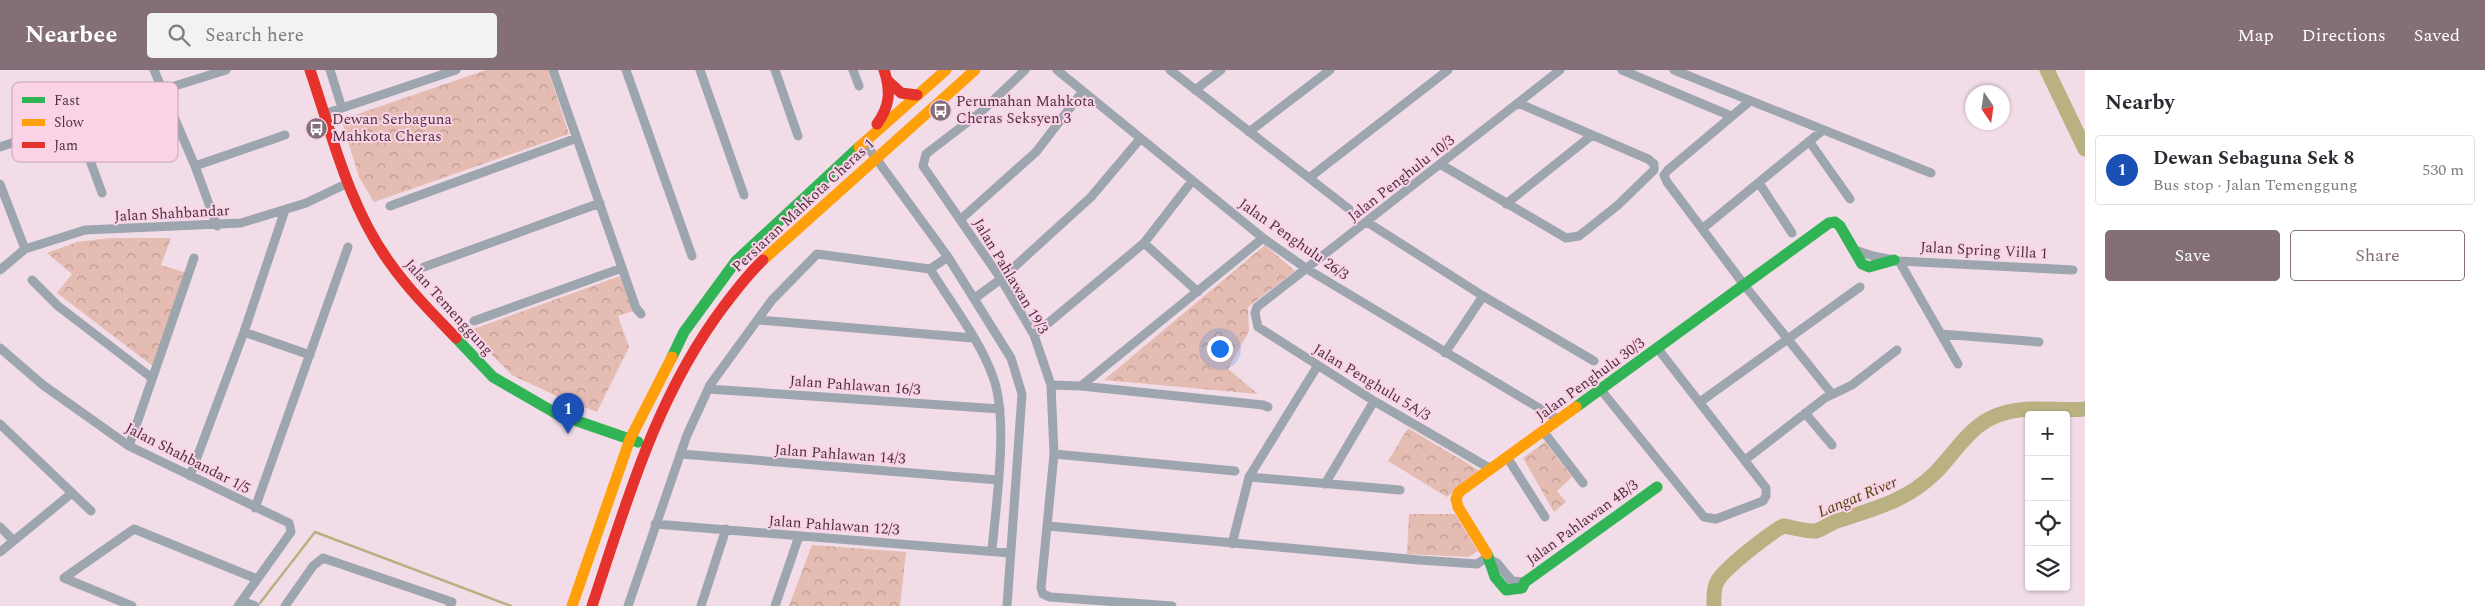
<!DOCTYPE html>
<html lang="en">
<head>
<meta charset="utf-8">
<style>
  body { margin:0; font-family:Spectral,serif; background:#f2f2f3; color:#2b2b33 }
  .controls { position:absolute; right:15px; bottom:15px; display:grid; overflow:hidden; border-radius:5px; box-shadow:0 1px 4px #0004 }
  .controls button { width:45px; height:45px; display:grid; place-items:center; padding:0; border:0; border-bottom:1px solid #e1e1e2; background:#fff; color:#2b2b33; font:25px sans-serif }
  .compass { position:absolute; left:1965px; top:15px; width:45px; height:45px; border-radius:50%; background:#fff; box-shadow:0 1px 4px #0004; rotate:167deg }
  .you { position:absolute; left:1219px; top:278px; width:18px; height:18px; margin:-12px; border:4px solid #fff; border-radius:50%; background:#1a73e8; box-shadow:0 0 0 8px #1a73e833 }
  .badge { display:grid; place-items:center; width:32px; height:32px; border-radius:50%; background:#846f79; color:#fff; font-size:16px; font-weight:700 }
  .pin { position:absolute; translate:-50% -41px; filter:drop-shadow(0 1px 2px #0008) }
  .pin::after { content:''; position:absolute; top:26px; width:18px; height:15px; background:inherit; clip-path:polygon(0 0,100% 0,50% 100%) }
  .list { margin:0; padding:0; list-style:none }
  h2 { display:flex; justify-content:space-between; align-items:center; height:65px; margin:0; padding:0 20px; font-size:21px }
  h2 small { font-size:16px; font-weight:400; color:#7c7c81 }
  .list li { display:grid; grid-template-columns:32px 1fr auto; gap:15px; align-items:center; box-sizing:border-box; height:70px; margin:0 10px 10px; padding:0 10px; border:1px solid #e1e1e2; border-radius:5px }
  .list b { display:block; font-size:19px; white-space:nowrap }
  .list p { margin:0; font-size:16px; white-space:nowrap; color:#7c7c81 }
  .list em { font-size:16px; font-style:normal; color:#7c7c81 }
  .actions { display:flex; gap:10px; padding:15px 20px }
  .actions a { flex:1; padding:11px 0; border:1px solid #846f79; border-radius:5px; text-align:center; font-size:18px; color:#846f79 }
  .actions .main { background:#846f79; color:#fff }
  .icon { flex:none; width:28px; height:28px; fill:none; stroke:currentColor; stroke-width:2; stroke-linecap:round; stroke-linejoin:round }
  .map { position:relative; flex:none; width:2085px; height:536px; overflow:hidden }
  header { display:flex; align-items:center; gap:30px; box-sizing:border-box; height:70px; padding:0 25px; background:#846f79; color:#fff }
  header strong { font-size:24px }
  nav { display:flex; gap:28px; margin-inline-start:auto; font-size:18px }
  .search { width:350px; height:45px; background:#f2f2f3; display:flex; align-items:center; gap:12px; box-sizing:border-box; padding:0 18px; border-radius:5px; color:#7c7c81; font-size:19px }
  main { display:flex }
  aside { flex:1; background:#fff }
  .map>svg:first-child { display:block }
  .forest { fill:url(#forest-crowns) }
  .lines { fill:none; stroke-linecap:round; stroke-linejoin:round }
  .stream { stroke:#b9b181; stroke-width:2.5 }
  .river { stroke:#b9b181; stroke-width:15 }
  .street { stroke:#9da5af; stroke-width:9 }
  .fast { stroke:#30b455; stroke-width:11 }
  .slow { stroke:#ff9f0a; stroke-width:11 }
  .jam { stroke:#e5322d; stroke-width:11 }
  .labels { text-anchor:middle; stroke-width:4; stroke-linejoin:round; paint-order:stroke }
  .poi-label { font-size:15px; fill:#49343e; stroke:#fcd2e7; text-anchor:start }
  .street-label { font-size:15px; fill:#49343e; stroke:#fcd2e7 }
  .water-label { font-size:16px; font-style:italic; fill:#48450b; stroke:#fcd2e7 }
  .key { fill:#fcd2e7; stroke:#c6a3b4; stroke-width:1 }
  .key-label { font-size:14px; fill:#49343e }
</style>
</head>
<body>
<header>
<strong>Nearbee</strong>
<div class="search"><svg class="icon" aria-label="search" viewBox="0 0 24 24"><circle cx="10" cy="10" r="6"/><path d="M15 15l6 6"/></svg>Search here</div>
<nav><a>Map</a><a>Directions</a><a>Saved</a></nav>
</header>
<main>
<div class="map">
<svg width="2085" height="536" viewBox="0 0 2085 536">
  <defs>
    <pattern id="forest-crowns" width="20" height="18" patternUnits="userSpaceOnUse" patternTransform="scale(1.25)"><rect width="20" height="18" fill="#e5bcb2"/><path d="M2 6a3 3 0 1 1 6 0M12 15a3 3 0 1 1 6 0" fill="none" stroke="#bc9a92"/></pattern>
  </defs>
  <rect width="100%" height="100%" fill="#f2dce7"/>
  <!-- forest -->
  <path class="forest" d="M486,0H548L569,64L374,132L359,107L343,55L349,47Z
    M110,168H171L161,195L187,203L154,297L57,223L72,204L47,183L77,172Z
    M1265,175L1295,201L1248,237L1249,261L1228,299L1258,324L1104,310Z
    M620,206L633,241L618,246L629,277L597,342L567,331L512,305L468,261Z
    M1408,358L1480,401L1447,427L1388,391Z
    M1545,372L1572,407L1557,421L1566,432L1554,442L1523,388Z
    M1409,444H1455L1478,481L1468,487L1407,484Z
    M812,475L906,482L900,536H789Z"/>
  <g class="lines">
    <!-- stream -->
    <path class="stream" d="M260,533L315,462L511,536"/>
    <!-- river -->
    <path class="river" d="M2047,0L2085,79
      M1714,536C1714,529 1713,519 1717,512C1723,499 1769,464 1783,456C1792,457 1807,462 1816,461C1823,459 1830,453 1837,451C1873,439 1907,431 1935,403C1954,384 1967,360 1991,348C2020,333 2054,342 2085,339"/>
    <!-- street -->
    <path class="street" d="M154,0L195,96L217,156
      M330,0L342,38
      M553,0L636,238L641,244
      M626,0L692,186
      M700,0L744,125
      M775,0L798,66
      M853,0L859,16
      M1025,0L982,41L926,84L923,96L1001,209L1034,265L1051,315L1054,384L1041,518L1043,524L1050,527L1172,536
      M1057,0L1263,168L1307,199L1559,350
      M1170,0L1349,139
      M1622,0L1731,46
      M1674,0L1931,103
      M162,20L226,0
      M1195,20L1221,0
      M1750,31L1668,100L1664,105L1667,112L1745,216L1832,324
      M324,44L456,0
      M76,52L102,123
      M1249,62L1330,0
      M1809,71L1850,129
      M864,72L948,187L1011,288L1022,324L1007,536
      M0,77L122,35
      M1440,94L1566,168L1579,166L1618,135L1654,100V94L1648,89L1518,33
      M195,96L285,65
      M1309,108L1448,0
      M1759,113L1792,163
      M0,114L25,179
      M1506,134L1591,66
      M390,136L577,68
      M961,149L1036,82L1083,21
      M1367,152L1483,226L1594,291
      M1702,159L1823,60
      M1144,173L1198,222
      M1855,180L1873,186L1899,191L2073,200
      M1899,191L1958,294
      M424,197L600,133
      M930,199C951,233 980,270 993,307C1009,349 996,434 992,480
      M930,199L948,187
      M0,200L25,179L85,160L241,153L306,133L348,113
      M32,210L58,236L152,308
      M975,228L1001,209L1091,127L1140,69
      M759,250L973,268
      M474,251L622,198
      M244,262L310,285
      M1941,264L2039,272
      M1034,265L1144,173L1192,111
      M0,278L43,315L129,376L289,453L291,462L238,536
      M1445,283L1483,226
      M1051,315L1081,316L1263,335L1268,337
      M1081,316L1263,168
      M708,319L1000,339
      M1601,320L1704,447L1716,449L1763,431L1766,426V418L1658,279
      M1700,332L1860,217
      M1805,343L1832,375
      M0,354L91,441
      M1543,361L1583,413
      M129,376L194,188
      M681,384L998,410
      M1054,384L1235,401
      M1507,387L1545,447
      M1745,390L1825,328L1852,315L1897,280
      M1491,399L1374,331L1258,257L1255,243L1257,237L1560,0
      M190,406L244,262L285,140
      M1249,407L1400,420
      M1325,414L1374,331
      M255,438L348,177
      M655,454L1010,483
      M1048,456L1419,490L1477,494L1489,486
      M0,457L13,470
      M1232,474L1249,407L1318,295
      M0,482L72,423
      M1491,490L1497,493L1512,511L1525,512
      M64,508L134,459L257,509
      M64,508L132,536
      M242,531L255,536
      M285,536L313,496L323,488L452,532L450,536
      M628,536L687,365L710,315L772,230L817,184L930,199
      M701,536L726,459
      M775,536L799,466"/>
    <!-- fast -->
    <path class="fast" d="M456,268L493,307L557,344L638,372
      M672,287L684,262L736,191L859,77
      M1576,337L1829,153L1835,152L1840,156L1862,194L1869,197L1894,190
      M1487,484L1495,507L1506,520L1522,518L1525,512L1657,417"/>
    <!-- slow -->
    <path class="slow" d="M859,77L946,0
      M763,190L975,0
      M1487,484L1458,437L1456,429L1459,422L1576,337
      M572,536L630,369L672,287"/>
    <!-- jam -->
    <path class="jam" d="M310,0C332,65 349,137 390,193C409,220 433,244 456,268
      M888,11L901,23L917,25
      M877,54C890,36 891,21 884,0
      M592,536C627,431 656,326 724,236C736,220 749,203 763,190"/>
  </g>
  <!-- icons -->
  <defs>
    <symbol id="bus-disc" viewBox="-11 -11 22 22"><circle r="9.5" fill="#846f79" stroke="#fcd2e7"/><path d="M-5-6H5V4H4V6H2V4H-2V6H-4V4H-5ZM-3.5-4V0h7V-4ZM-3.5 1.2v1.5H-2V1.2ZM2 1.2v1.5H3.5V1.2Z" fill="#fff"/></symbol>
  </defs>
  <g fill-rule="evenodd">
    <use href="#bus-disc" x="928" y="28" width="25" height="25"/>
    <use href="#bus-disc" x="304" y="46" width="25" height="25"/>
  </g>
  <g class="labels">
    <!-- poi labels -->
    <g class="poi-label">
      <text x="956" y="36">Perumahan Mahkota<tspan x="956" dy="17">Cheras Seksyen 3</tspan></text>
      <text x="332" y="54">Dewan Serbaguna<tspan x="332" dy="17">Mahkota Cheras</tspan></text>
    </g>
    <!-- street labels -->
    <g class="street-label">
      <text transform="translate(1401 108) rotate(-38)" y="5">Jalan Penghulu 10/3</text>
      <text transform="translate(803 135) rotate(-43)" y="5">Persiaran Mahkota Cheras 1</text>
      <text transform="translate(172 143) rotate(-3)" y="5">Jalan Shahbandar</text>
      <text transform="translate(1294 169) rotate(35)" y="5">Jalan Penghulu 26/3</text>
      <text transform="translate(1984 180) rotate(3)" y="5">Jalan Spring Villa 1</text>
      <text transform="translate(1011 206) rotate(59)" y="5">Jalan Pahlawan 19/3</text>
      <text transform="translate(449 237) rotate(48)" y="5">Jalan Temenggung</text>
      <text transform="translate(1590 309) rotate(-36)" y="5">Jalan Penghulu 30/3</text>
      <text transform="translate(1372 312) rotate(31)" y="5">Jalan Penghulu 5A/3</text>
      <text transform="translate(855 315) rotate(4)" y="5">Jalan Pahlawan 16/3</text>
      <text transform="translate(840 384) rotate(4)" y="5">Jalan Pahlawan 14/3</text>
      <text transform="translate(188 388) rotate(27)" y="5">Jalan Shahbandar 1/5</text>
      <text transform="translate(1582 452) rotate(-36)" y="5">Jalan Pahlawan 4B/3</text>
      <text transform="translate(834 455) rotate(4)" y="5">Jalan Pahlawan 12/3</text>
    </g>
    <!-- water labels -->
    <g class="water-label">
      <text transform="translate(1857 426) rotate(-22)" y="6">Langat River</text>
    </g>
  </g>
  <!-- legend -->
  <rect x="12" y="12" width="166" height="80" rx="8" class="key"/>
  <rect x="22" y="27" width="23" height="6" fill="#30b455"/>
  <rect x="22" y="49" width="23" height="7" fill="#ff9f0a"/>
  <rect x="22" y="72" width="23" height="6" fill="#e5322d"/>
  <g class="key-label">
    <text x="54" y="35">Fast</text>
    <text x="54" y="57">Slow</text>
    <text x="54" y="80">Jam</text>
  </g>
</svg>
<div class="controls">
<button>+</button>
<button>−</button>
<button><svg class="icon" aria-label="locate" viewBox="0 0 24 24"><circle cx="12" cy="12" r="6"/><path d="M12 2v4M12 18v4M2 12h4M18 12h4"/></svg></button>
<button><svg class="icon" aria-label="layers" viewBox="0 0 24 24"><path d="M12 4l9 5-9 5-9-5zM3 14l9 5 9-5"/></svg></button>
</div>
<svg class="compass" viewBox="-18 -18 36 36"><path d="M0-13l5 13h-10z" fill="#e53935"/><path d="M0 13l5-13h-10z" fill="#7c7c81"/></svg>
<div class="you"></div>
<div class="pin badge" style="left:568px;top:364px;background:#1a4fb4">1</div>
</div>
<aside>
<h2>Nearby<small></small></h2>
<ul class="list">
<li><span class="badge" style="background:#1a4fb4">1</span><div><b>Dewan Sebaguna Sek 8</b><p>Bus stop · Jalan Temenggung</p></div><em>530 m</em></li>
</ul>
<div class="actions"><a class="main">Save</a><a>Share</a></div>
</aside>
</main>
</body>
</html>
